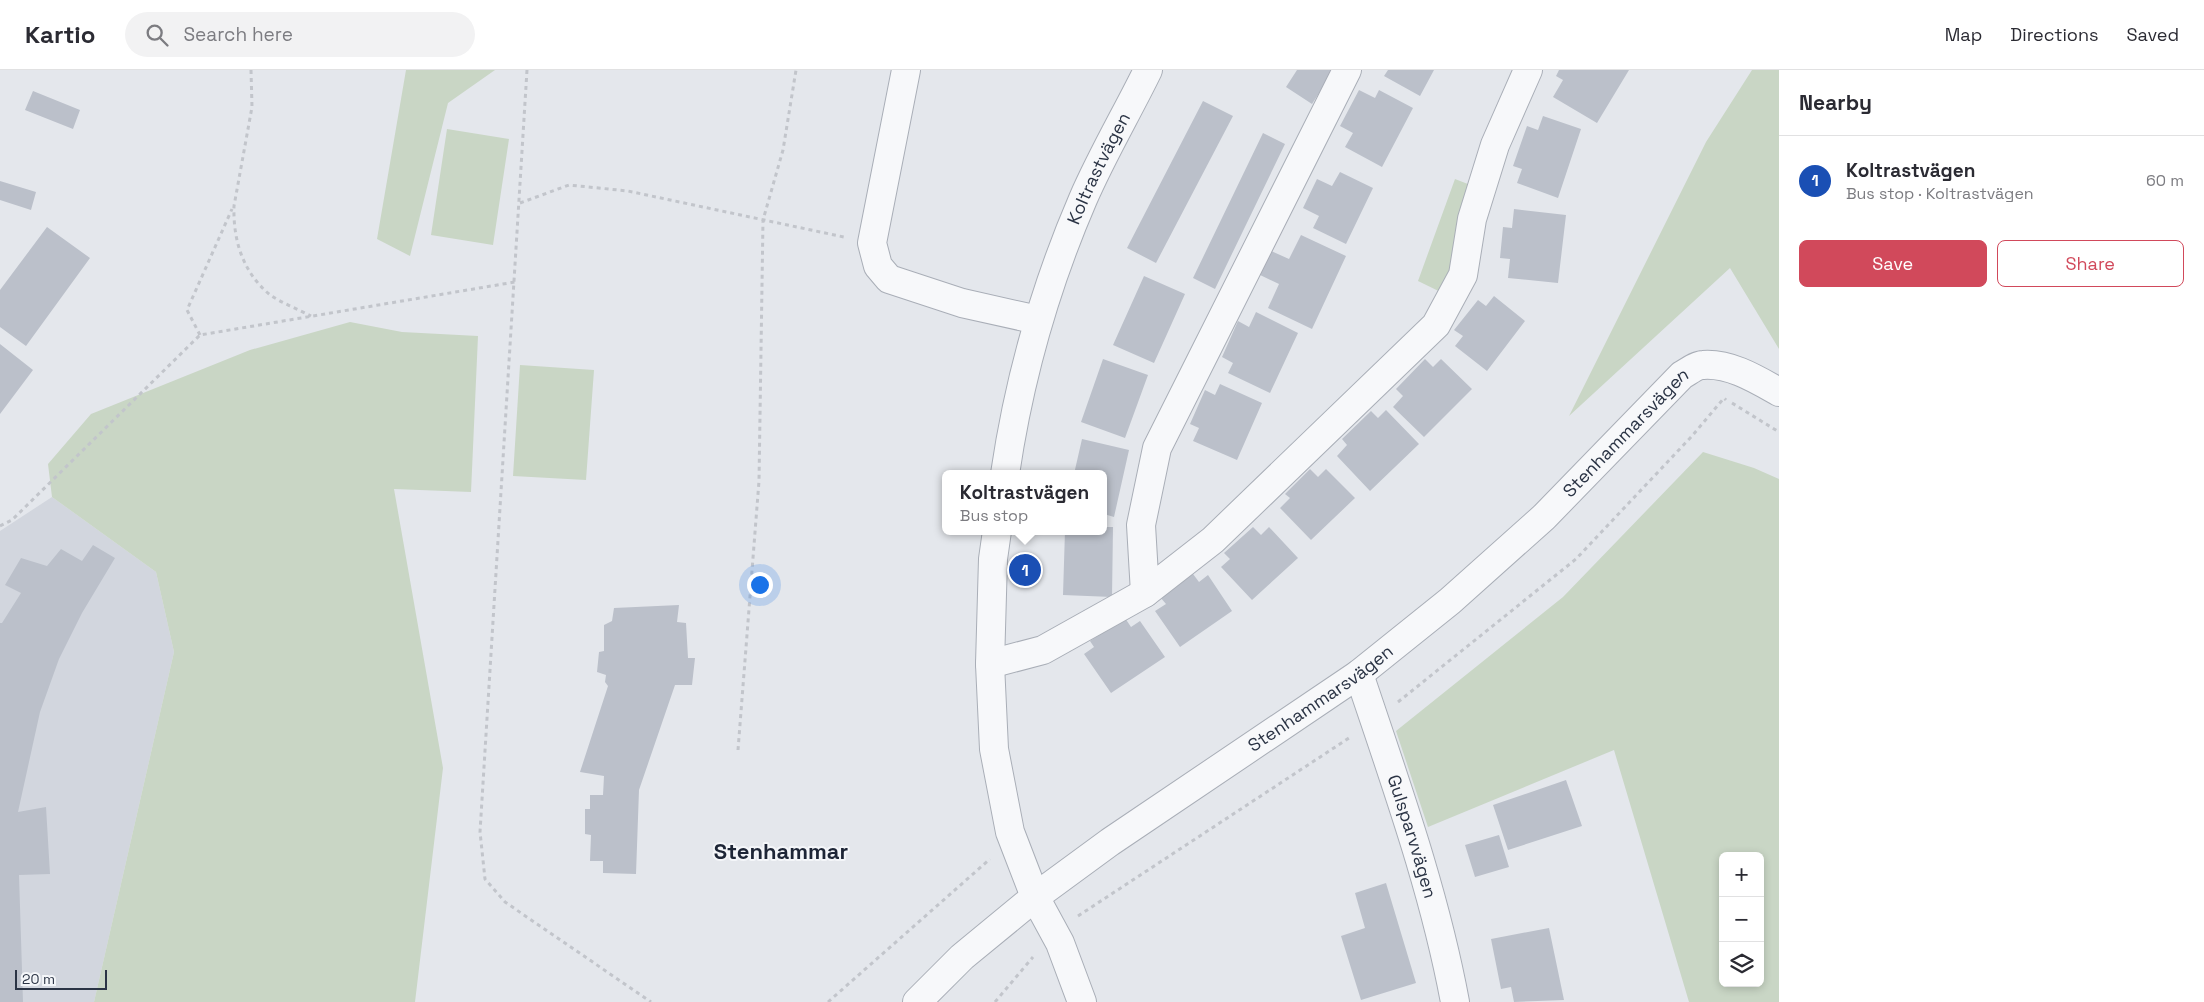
<!DOCTYPE html>
<html lang="en">
<head>
<meta charset="utf-8">
<style>
  body { margin:0; font-family:"Space Grotesk",sans-serif; background:#f2f2f3; color:#2b2b33 }
  .controls { position:absolute; right:15px; bottom:15px; display:grid; overflow:hidden; border-radius:8px; box-shadow:0 2px 8px #0003 }
  .controls button { width:45px; height:45px; display:grid; place-items:center; padding:0; border:0; border-bottom:1px solid #e1e1e2; background:#fff; color:#2b2b33; font:25px sans-serif }
  .scale { position:absolute; left:15px; bottom:12px; width:92px; box-sizing:border-box; padding-left:5px; border:2px solid #2b3445; border-top:0; font-size:14px; line-height:18px; white-space:nowrap; color:#2b3445; -webkit-text-stroke:4px #f4f6f9; paint-order:stroke }
  .you { position:absolute; left:759px; top:514px; width:18px; height:18px; margin:-12px; border:4px solid #fff; border-radius:50%; background:#1a73e8; box-shadow:0 0 0 8px #1a73e833 }
  .badge { display:grid; place-items:center; width:32px; height:32px; border-radius:50%; background:#d1495b; color:#fff; font-size:16px; font-weight:700 }
  .pin { position:absolute; translate:-50% -50%; border:2px solid #fff; box-shadow:0 1px 5px #0006 }
  .popup { position:absolute; left:942px; top:400px; width:165px; height:65px; box-sizing:border-box; display:grid; place-content:center; border-radius:8px; background:#fff; filter:drop-shadow(0 1px 4px #0005); font-size:16px; white-space:nowrap; color:#7c7c81 }
  .popup b { font-size:19px; color:#2b2b33 }
  .popup::after { content:''; position:absolute; left:50%; top:100%; margin-left:-10px; border:10px solid transparent; border-top-color:#fff }
  .list { margin:0; padding:0; list-style:none }
  h2 { display:flex; justify-content:space-between; align-items:center; height:65px; margin:0; padding:0 20px; font-size:21px }
  h2 small { font-size:16px; font-weight:400; color:#7c7c81 }
  .list li { display:grid; grid-template-columns:32px 1fr auto; gap:15px; align-items:center; box-sizing:border-box; height:90px; padding:0 20px; border-top:1px solid #e1e1e2 }
  .list b { display:block; font-size:19px; white-space:nowrap }
  .list p { margin:0; font-size:16px; white-space:nowrap; color:#7c7c81 }
  .list em { font-size:16px; font-style:normal; color:#7c7c81 }
  .actions { display:flex; gap:10px; padding:15px 20px }
  .actions a { flex:1; padding:11px 0; border:1px solid #d1495b; border-radius:8px; text-align:center; font-size:18px; color:#d1495b }
  .actions .main { background:#d1495b; color:#fff }
  .icon { flex:none; width:28px; height:28px; fill:none; stroke:currentColor; stroke-width:2; stroke-linecap:round; stroke-linejoin:round }
  .map { position:relative; flex:none; width:1779px; height:932px; overflow:hidden }
  header { display:flex; align-items:center; gap:30px; box-sizing:border-box; height:70px; padding:0 25px; background:#fff; border-bottom:1px solid #e1e1e2 }
  header strong { font-size:24px }
  nav { display:flex; gap:28px; margin-inline-start:auto; font-size:18px }
  .search { width:350px; height:45px; background:#f2f2f3; display:flex; align-items:center; gap:12px; box-sizing:border-box; padding:0 18px; border-radius:28px; color:#7c7c81; font-size:19px }
  main { display:flex }
  aside { flex:1; background:#fff }
  .map>svg:first-child { display:block }
  .built { fill:#d2d6de }
  .green { fill:#c9d6c5; fill-rule:evenodd }
  .building { fill:#bbc0ca }
  .lines { fill:none; stroke-linecap:round; stroke-linejoin:round }
  .minor-casing { stroke:#a9aeb7; stroke-width:30 }
  .path { stroke:#c2c5cb; stroke-width:3; stroke-dasharray:4 4; stroke-linecap:butt }
  .minor { stroke:#f7f8fa; stroke-width:28 }
  .labels { text-anchor:middle; stroke-width:4; stroke-linejoin:round; paint-order:stroke }
  .street-label { font-size:18px; fill:#2b3445; stroke:#f4f6f9 }
  .district-label { font-size:22px; font-weight:bold; fill:#1d2536; stroke:#f4f6f9 }
</style>
</head>
<body>
<header>
<strong>Kartio</strong>
<div class="search"><svg class="icon" aria-label="search" viewBox="0 0 24 24"><circle cx="10" cy="10" r="6"/><path d="M15 15l6 6"/></svg>Search here</div>
<nav><a>Map</a><a>Directions</a><a>Saved</a></nav>
</header>
<main>
<div class="map">
<svg width="1779" height="932" viewBox="0 0 1779 932">
  <rect width="100%" height="100%" fill="#e4e7ec"/>
  <!-- built -->
  <path class="built" d="M52,427L156,502L174,582L94,932H0V461Z"/>
  <!-- green -->
  <path class="green" d="M406,0H495L448,33L410,186L377,169Z
    M1752,0H1779V279L1730,198L1569,346L1706,72Z
    M447,59L509,69L493,175L431,165Z
    M1455,109L1491,123L1457,230L1418,211Z
    M350,252L402,262L478,266L471,422L394,419L443,698L415,932H94L174,582L156,502L52,427L48,394L91,344L250,280Z
    M520,295L594,300L586,410L513,406Z
    M1703,382L1754,398L1779,409V932H1689L1614,680L1428,757L1396,661L1563,527ZM1723,786H1760V913H1723Z"/>
  <!-- building -->
  <path class="building" d="M1297,0H1334L1312,34L1286,17Z
    M1388,0H1434L1420,26L1384,6Z
    M1559,0H1629L1597,53L1553,27L1563,10L1556,6Z
    M1359,20L1375,28L1379,20L1413,38L1382,97L1345,77L1353,63L1340,56Z
    M33,21L80,40L73,59L25,40Z
    M1203,31L1233,46L1156,193L1127,178Z
    M1543,46L1581,59L1558,128L1517,113L1522,99L1513,96L1527,56L1538,60Z
    M1263,63L1285,74L1215,219L1193,208Z
    M1340,102L1373,118L1346,174L1313,158L1319,146L1303,138L1317,109L1332,116Z
    M0,111L36,122L31,140L0,130Z
    M1514,139L1566,145L1558,213L1508,208L1510,189L1500,188L1503,157L1512,158Z
    M47,157L90,188L26,276L0,257V220Z
    M1301,165L1346,186L1312,259L1268,238L1279,214L1258,204L1269,180L1289,189Z
    M1144,206L1185,224L1154,293L1113,275Z
    M1494,226L1525,251L1487,301L1455,276L1463,266L1454,260L1478,230L1486,236Z
    M1256,242L1298,263L1270,323L1228,303L1233,293L1222,287L1238,251L1249,257Z
    M0,274L33,300L0,344Z
    M1103,289L1148,305L1125,368L1081,352Z
    M1425,289L1433,297L1441,289L1472,319L1424,367L1393,337L1403,326L1396,319Z
    M1220,314L1262,333L1237,390L1193,371L1199,358L1190,354L1205,320L1215,325Z
    M1386,340L1419,374L1370,421L1337,386L1347,375L1342,369L1371,341L1378,348Z
    M1082,369L1129,380L1114,447L1104,444V404H1074Z
    M1310,399L1318,407L1326,399L1355,428L1311,470L1280,438L1290,428L1285,424Z
    M1104,457H1113L1112,527L1063,525L1065,461H1104Z
    M1253,457L1261,465L1269,457L1298,488L1252,530L1221,497L1230,489L1224,483Z
    M93,475L115,488L82,543L59,589L40,642L18,742L46,737L50,804L19,805L23,932H0V553H2L21,523L5,515L21,488L47,496L61,479L82,491Z
    M1193,504L1199,512L1208,505L1232,541L1180,577L1155,541L1166,534L1160,527Z
    M679,535L677,552L686,553L688,588H695L692,615H675L639,720L636,804L603,803V791H590L591,765L585,764V739H590V725H603L604,706L580,702L608,616L605,612L606,605L597,602L599,582L604,581V555L612,551L614,538Z
    M1125,548L1131,557L1140,551L1165,587L1111,623L1084,584L1094,577L1090,571Z
    M1566,710L1582,756L1508,780L1493,735Z
    M1499,765L1509,797L1475,807L1465,775Z
    M1386,813L1416,913L1361,930L1341,866L1365,858L1355,823Z
    M1549,858L1564,930L1514,932L1511,917L1501,919L1491,869Z"/>
  <g class="lines">
    <defs>
      <g id="minor">
        <path d="M906,0L872,173L878,196L889,209L962,233L1038,250"/>
        <path d="M1347,0L1157,378L1141,455L1145,523L1213,470L1436,255L1463,205L1472,149L1495,75L1528,0"/>
        <path id="s1" d="M1005,404C1019,309 1045,217 1083,129C1102,85 1127,43 1148,0"/>
        <path d="M997,461L993,489L990,594L994,679L1010,762L1035,827L1060,873L1082,932"/>
        <path d="M990,594L1043,580L1145,523"/>
        <path id="s2" d="M1359,604C1395,712 1434,819 1455,932"/>
        <path id="s3" d="M917,932L962,887L1035,827L1110,772L1359,604L1450,531L1544,447L1682,305C1688,302 1696,295 1703,295C1730,293 1756,309 1779,322"/>
      </g>
    </defs>
    <!-- minor casing -->
    <use href="#minor" class="minor-casing"/>
    <!-- path -->
    <path class="path" d="M251,0L252,37L234,136C233,169 242,201 269,224C281,233 298,239 311,246
      M527,0L480,762L485,809L505,832L651,932
      M520,133L569,115L628,121L844,167
      M200,265L187,240L232,139
      M1732,333L1779,362
      M0,456L12,450L200,265L515,212
      M1398,632L1576,489L1692,366L1724,328L1726,330
      M738,680L759,411L763,150L783,80L796,0
      M1078,846L1349,668
      M828,932L990,789
      M995,932L1033,887"/>
    <!-- minor -->
    <use href="#minor" class="minor"/>
  </g>
  <g class="labels">
    <!-- street labels -->
    <g class="street-label">
      <text dy="6" stroke="none"><textPath href="#s1" startOffset="321">Koltrastvägen</textPath></text>
      <text dy="6" stroke="none"><textPath href="#s3" startOffset="912">Stenhammarsvägen</textPath></text>
      <text dy="6" stroke="none"><textPath href="#s3" startOffset="506">Stenhammarsvägen</textPath></text>
      <text dy="6" stroke="none"><textPath href="#s2" startOffset="171">Gulsparvvägen</textPath></text>
    </g>
    <!-- district labels -->
    <g class="district-label">
      <text x="781" y="789">Stenhammar</text>
    </g>
  </g>
</svg>
<div class="controls">
<button>+</button>
<button>−</button>
<button><svg class="icon" aria-label="layers" viewBox="0 0 24 24"><path d="M12 4l9 5-9 5-9-5zM3 14l9 5 9-5"/></svg></button>
</div>
<div class="scale">20 m</div>
<div class="you"></div>
<div class="pin badge" style="left:1025px;top:500px;background:#1a4fb4">1</div>
<div class="popup"><b>Koltrastvägen</b>Bus stop</div>
</div>
<aside>
<h2>Nearby<small></small></h2>
<ul class="list">
<li><span class="badge" style="background:#1a4fb4">1</span><div><b>Koltrastvägen</b><p>Bus stop · Koltrastvägen</p></div><em>60 m</em></li>
</ul>
<div class="actions"><a class="main">Save</a><a>Share</a></div>
</aside>
</main>
</body>
</html>
